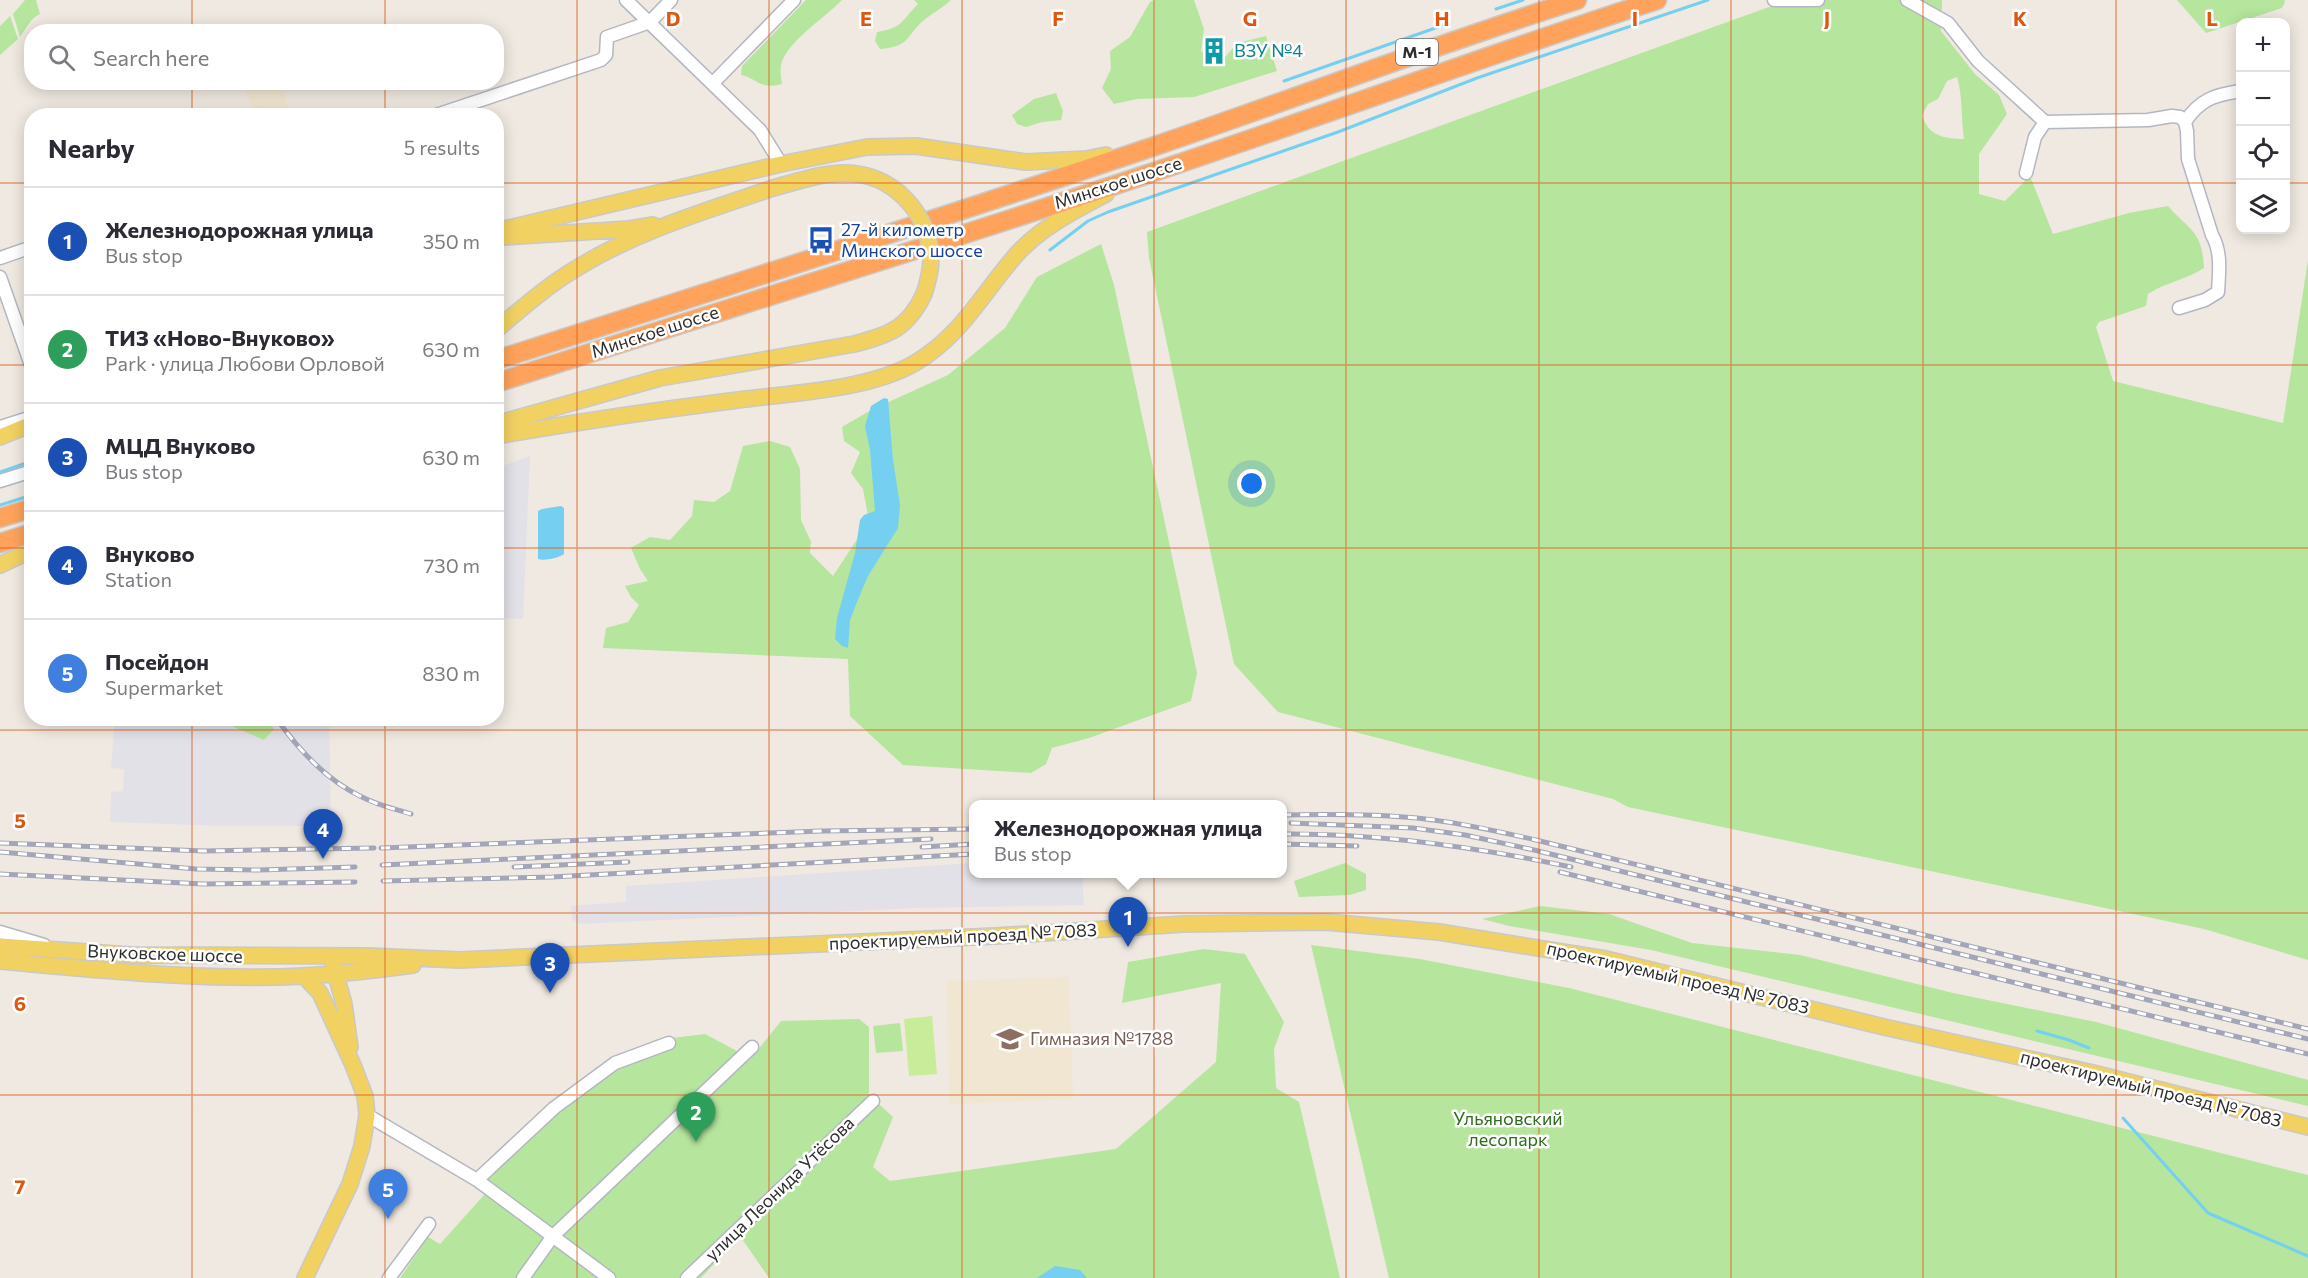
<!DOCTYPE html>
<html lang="en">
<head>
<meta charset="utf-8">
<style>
  body { margin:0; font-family:Commissioner,sans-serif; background:#f2f2f3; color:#2b2b33 }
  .controls { position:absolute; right:18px; top:18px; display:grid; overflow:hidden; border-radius:12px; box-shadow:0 3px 15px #0003 }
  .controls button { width:54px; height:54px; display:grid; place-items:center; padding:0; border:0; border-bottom:2px solid #e1e1e2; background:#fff; color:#2b2b33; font:30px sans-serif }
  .you { position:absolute; left:1252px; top:484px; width:21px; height:21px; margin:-15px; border:4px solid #fff; border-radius:50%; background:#1a73e8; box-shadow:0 0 0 9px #1a73e833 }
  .badge { display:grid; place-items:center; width:39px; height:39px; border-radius:50%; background:#db2777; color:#fff; font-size:20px; font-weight:700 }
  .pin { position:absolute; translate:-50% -50px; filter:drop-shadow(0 2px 3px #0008) }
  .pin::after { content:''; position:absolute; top:32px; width:21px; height:18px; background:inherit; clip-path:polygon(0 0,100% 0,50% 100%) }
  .popup { position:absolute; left:969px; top:800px; width:318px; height:78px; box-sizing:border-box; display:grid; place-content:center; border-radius:12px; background:#fff; filter:drop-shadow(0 2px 4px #0005); font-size:20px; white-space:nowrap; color:#7c7c81 }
  .popup b { font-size:22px; color:#2b2b33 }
  .popup::after { content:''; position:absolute; left:50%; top:100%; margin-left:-12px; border:12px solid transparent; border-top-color:#fff }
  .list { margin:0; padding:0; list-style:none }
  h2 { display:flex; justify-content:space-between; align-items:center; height:78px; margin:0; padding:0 24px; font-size:26px }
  h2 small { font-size:20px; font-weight:400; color:#7c7c81 }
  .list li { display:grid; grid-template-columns:39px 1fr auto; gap:18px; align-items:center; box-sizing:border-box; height:108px; padding:0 24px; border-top:2px solid #e1e1e2 }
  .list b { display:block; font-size:22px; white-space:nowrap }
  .list p { margin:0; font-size:20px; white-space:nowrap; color:#7c7c81 }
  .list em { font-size:20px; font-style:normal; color:#7c7c81 }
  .icon { flex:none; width:33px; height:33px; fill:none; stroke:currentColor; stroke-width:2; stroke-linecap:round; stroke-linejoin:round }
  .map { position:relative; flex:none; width:2308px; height:1278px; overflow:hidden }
  .search { position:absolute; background:#fff; box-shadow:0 3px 15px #0003; left:24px; top:24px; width:480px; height:66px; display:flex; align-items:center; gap:15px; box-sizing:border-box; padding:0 21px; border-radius:24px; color:#7c7c81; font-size:22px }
  .panel { position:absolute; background:#fff; box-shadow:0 3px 15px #0003; left:24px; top:108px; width:480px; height:618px; border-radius:24px }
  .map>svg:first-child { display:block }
  .industrial { fill:#e3e1e8 }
  .education { fill:#f0e6d1 }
  .green { fill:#b6e59e; fill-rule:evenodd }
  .pitch { fill:#c9ec9a }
  .water { fill:#75cff0 }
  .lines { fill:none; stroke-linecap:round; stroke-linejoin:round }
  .stream { stroke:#75cff0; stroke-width:3 }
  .minor-casing { stroke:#b4b7c1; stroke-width:15 }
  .major-casing { stroke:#c9c9c9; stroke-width:18 }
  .highway-casing { stroke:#c9c9c9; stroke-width:21 }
  .minor { stroke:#fff; stroke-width:12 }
  .major { stroke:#f2d163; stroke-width:15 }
  .highway { stroke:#ffa35c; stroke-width:18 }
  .rail-casing { stroke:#a3a6b8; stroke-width:5 }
  .rail { stroke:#fff; stroke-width:3; stroke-dasharray:9; stroke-linecap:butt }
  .major-bridge-casing { stroke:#c9c9c9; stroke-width:18; stroke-linecap:butt }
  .major-bridge { stroke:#f2d163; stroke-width:15 }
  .grid { fill:none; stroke:#df570e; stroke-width:1.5; stroke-opacity:0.55 }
  .labels { text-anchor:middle; stroke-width:5; stroke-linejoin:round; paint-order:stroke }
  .shield { fill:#fff; stroke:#6d6d6d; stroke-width:1.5 }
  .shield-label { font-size:16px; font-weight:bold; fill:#2e2e2e }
  .culture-label { font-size:18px; fill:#0d838f; stroke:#fff; text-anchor:start }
  .street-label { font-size:18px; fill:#2e2e2e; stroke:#fff }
  .transit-label { font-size:18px; fill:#164399; stroke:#fff; text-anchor:start }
  .education-label { font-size:18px; fill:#785e54; stroke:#fff; text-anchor:start }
  .park-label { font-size:18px; fill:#2c6e1b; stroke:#fff }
  .grid-label { font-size:20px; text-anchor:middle; font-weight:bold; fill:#df570e; stroke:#fff; stroke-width:5; stroke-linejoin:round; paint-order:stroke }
</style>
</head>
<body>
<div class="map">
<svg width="2308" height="1278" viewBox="0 0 2308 1278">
  <rect width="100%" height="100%" fill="#efe9e1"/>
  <!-- industrial -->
  <path class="industrial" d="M530,456L523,619L497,618V468Z
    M115,719H329L331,826H221L110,822L111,792L123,791L124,769L111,768Z
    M973,863L974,874H1082L1084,905L916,908L580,924L572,920L571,906L626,902V886Z"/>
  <!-- education -->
  <path class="education" d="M230,83H280L291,115H241L253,111L244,84L232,88Z
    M1069,977L1073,1099L950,1104L946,981Z"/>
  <!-- green -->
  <path class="green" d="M25,0H36L40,14C30,18 27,28 20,37L13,14Z
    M806,0H842C826,17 786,42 781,65C780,71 781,78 782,84C759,90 759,79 741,75L742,66Z
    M914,0H951C943,8 932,13 923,21C904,38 911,46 880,49L875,41L877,32C903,28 901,21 918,4Z
    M1154,0H1194L1204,29L1201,51L1218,66L1237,43L1266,36L1277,71L1194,97L1137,99L1114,104L1102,88L1111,69L1110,51L1130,37L1150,2Z
    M1788,0H1942L1941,31L1975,74L1999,95L2007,114L1979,154V194L2005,201L2030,176L2053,234L2129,213L2168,206C2190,231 2202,230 2204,268C2186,280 2166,282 2148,294L2146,306L2099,322L2096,327L2113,381L2283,423L2308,260V960L2204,929L1628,807L1613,799L1278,712L1234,664L1149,258L1147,232ZM1957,77C1963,97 1961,118 1964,139C1943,139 1928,135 1922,115L1928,104L1938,99L1947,81Z
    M2177,0H2284L2285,2L2282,8L2206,33Z
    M10,16L18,39L0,55V26Z
    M1056,93L1063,111L1061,120L1042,122L1026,127L1017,124L1012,115L1034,99Z
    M1101,244L1114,285L1197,673L1191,701L1089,738L1052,748L1046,764L1031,773L903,765L850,716L848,659L603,648L606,628L628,622L639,605L631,597L625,586L648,581L640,569L631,548L650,537L670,540L692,516L694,500L714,502L730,491L743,446L770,441L790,447L800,469L801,520L811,542L810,553L833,576L869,521L863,489L851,473L860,452L844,441L842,427L873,409L948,375L1005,328L1037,277Z
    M215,719H267L274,729L264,740Z
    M1345,863L1366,874V890L1350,895L1299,897L1294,881Z
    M1540,906L1609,914L1692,943L1800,955L1953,993L2096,1022L2308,1080V1106L1651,950L1509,926L1482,919Z
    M1311,945L1420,959L1569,988L2308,1175V1278H1389Z
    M1204,949L1245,954L1284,1022L1274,1049L1276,1088L1299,1102L1340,1278H769L740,1236L701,1278H400L428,1237L440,1244L485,1194L478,1172L547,1106L601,1067L655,1040L705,1034L735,1050L749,1061L781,1021L859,1019L869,1027V1095L893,1117L873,1167L890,1181L1116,1149L1216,1062L1221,983L1122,1003L1128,962Z
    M900,1023L903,1051L876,1053L873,1026Z"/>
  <!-- pitch -->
  <path class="pitch" d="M932,1016L937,1074L909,1076L904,1019Z"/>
  <!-- water -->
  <path class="water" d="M884,398L888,399L893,460L900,505L898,528L868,576L859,597L850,620L848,648L842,646L835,639L837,618L855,553L860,520L864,515L875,511L870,450L865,426L871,406Z
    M561,506L564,508V554C558,558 545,561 538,559V511L542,509Z
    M1055,1266L1080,1270L1087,1278H1037Z"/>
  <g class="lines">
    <!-- stream -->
    <path class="stream" d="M1496,9L1523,0
      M1284,81L1444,25
      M1050,250L1088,221L1108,212L1338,132L1477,78L1708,0
      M0,472L32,461
      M0,505L32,495
      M2037,1031L2069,1040L2089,1048
      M2123,1118L2208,1213L2308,1256"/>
    <defs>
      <path id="minor" d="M626,0L760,130L781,164
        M1774,0H1818
        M1907,0L1948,23L1978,61L2045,122L2148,120L2172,116L2180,117L2185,122C2200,99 2215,95 2240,91
        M713,83L794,0
        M433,116L601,60L606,55L607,37L650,22L671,0
        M2026,173L2035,137L2045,122
        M0,258L32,247
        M0,277L32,368
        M2179,308L2205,300L2218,292C2219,273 2222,252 2212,235L2188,159L2187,131L2185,122
        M0,427L32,417
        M0,481L32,471
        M0,932L44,945
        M367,1115L477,1180L609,1278
        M477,1180L554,1108L615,1063L669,1043
        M389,1278L429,1224
        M523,1278L553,1236L752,1047
        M687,1278L873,1101"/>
      <path id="major" d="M496,231L781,164L867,147L916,146L1026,162L1086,159L1106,155
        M503,237L629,229L653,225
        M496,330C522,308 548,285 577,268C637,231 706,211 773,188
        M496,424L660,378L854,344C890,335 908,328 924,294
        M496,436C577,422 658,410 738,400C791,393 869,390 915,363C961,336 982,294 1016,255C1040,228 1074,211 1106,194
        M0,437L32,424
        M0,565L32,550
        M0,946L131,955L368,956L460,960L995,936L1184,924L1326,922L1439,932L1606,959L1884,1027L2093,1073L2308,1127
        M0,961C101,970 203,981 304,976C340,974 377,970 413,965
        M333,965L344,1004L350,1047
        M304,976L320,993L353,1065L365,1096L367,1115L362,1146L350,1184L305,1278"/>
      <path id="highway" d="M496,360C716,290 936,220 1155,146C1296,98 1435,45 1577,0
        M496,383C713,313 930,247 1145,175C1316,118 1485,56 1657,0
        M0,518L32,508
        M0,543L32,533"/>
    </defs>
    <!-- minor casing -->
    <use href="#minor" class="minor-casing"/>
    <!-- major casing -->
    <use href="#major" class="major-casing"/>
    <!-- highway casing -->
    <use href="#highway" class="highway-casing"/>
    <!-- minor -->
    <use href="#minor" class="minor"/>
    <!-- major -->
    <use href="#major" class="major"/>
    <!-- highway -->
    <use href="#highway" class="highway"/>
    <defs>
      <path id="rail" d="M276,718C299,750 326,780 362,797C377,805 395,809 411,814
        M1282,815C1328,814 1372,814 1417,818C1457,822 1497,831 1536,840L2308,1029
        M1291,823L1413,828L1465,835L1534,850L2308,1039
        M1282,834C1379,833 1476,847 1571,867
        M0,843L204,851L374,848
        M1282,844L1357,846
        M922,847L974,844
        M381,848L822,831L974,829
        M0,852L196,869L259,870L355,867
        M382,865L931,839
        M514,867L628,862
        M1560,872L2308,1054
        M0,874L204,884L355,882
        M383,881L552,877L974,854"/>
    </defs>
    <!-- rail casing -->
    <use href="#rail" class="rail-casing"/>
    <!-- rail -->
    <use href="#rail" class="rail"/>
    <defs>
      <path id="major-bridge" d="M773,188C796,182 821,173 845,173C892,173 929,212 931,258C931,270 928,282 924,294"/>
    </defs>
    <!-- major-bridge casing -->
    <use href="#major-bridge" class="major-bridge-casing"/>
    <!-- major-bridge -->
    <use href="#major-bridge" class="major-bridge"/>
  </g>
  <!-- grid -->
  <path class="grid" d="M192,0V32M385,0V32M577,0V1278M769,0V1278M962,0V1278M1154,0V1278M1346,0V1278M1539,0V1278M1731,0V1278M1923,0V1278M2116,0V1278M192,82V116M385,82V116M0,183H32M496,183H2240M2286,183H2308M0,365H32M496,365H2308M0,548H32M496,548H2308M192,718V1278M385,718V1278M0,730H2308M0,913H2308M0,1095H2308"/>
  <!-- icons -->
  <defs>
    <symbol id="building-bare" viewBox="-9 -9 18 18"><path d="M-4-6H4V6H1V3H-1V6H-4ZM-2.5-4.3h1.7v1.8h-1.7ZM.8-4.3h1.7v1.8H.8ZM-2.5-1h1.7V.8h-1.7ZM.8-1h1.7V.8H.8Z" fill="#0f9aa8" stroke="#fff" stroke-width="2.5" paint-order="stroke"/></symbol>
    <symbol id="bus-bare" viewBox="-9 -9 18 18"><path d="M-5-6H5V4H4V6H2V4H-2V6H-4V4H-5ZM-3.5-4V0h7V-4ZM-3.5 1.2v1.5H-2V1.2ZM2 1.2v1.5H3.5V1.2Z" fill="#1a4fb4" stroke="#fff" stroke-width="2.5" paint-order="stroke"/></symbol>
    <symbol id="school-bare" viewBox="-9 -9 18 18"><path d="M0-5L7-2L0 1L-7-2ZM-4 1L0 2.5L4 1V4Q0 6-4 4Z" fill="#8d6e63" stroke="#fff" stroke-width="2.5" paint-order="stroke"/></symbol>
  </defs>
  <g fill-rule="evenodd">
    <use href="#building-bare" x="1195" y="32" width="38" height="38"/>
    <use href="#bus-bare" x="802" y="221" width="38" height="38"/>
    <use href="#school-bare" x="991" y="1020" width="38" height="38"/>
  </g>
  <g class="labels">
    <!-- shield labels -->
    <rect class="shield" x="1396" y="39" width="42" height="26" rx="4.5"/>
    <g class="shield-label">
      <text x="1417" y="58">М-1</text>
    </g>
    <!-- culture labels -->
    <g class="culture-label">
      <text x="1234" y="57">ВЗУ №4</text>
    </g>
    <!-- street labels -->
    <g class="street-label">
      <text transform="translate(1118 183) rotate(-18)" y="6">Минское шоссе</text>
      <text transform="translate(655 332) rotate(-18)" y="6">Минское шоссе</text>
      <text transform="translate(963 937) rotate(-3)" y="6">проектируемый проезд № 7083</text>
      <text transform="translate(165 954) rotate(2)" y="6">Внуковское шоссе</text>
      <text transform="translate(1678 978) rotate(13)" y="6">проектируемый проезд № 7083</text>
      <text transform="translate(2151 1089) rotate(14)" y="6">проектируемый проезд № 7083</text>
      <text transform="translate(780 1189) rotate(-44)" y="6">улица Леонида Утёсова</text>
    </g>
    <!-- transit labels -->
    <g class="transit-label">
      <text x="841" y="236">27-й километр<tspan x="841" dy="21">Минского шоссе</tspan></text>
    </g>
    <!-- education labels -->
    <g class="education-label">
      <text x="1030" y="1045">Гимназия №1788</text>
    </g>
    <!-- park labels -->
    <g class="park-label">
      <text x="1508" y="1125">Ульяновский<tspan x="1508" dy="21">лесопарк</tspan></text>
    </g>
  </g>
  <g class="grid-label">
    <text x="673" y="26">D</text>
    <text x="866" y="26">E</text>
    <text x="1058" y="26">F</text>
    <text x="1250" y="26">G</text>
    <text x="1442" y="26">H</text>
    <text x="1635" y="26">I</text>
    <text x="1827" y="26">J</text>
    <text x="2020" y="26">K</text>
    <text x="2212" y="26">L</text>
    <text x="20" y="828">5</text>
    <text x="20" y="1011">6</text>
    <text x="20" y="1194">7</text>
  </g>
</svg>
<div class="controls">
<button>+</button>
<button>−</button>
<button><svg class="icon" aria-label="locate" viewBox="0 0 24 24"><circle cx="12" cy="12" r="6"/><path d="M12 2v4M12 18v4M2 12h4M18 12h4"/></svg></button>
<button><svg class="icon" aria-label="layers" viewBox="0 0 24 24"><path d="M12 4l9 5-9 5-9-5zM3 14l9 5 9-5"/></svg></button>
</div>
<div class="you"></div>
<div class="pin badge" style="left:1128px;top:947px;background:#1a4fb4">1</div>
<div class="popup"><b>Железнодорожная улица</b>Bus stop</div>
<div class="pin badge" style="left:696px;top:1142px;background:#2e9e5b">2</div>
<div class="pin badge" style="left:550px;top:993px;background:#1a4fb4">3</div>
<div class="pin badge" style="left:323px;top:859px;background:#1a4fb4">4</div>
<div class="pin badge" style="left:388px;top:1219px;background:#3f7fe0">5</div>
<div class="search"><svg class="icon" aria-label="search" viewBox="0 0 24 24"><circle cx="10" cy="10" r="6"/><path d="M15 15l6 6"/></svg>Search here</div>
<section class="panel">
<h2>Nearby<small>5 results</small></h2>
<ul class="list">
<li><span class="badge" style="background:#1a4fb4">1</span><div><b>Железнодорожная улица</b><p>Bus stop</p></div><em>350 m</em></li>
<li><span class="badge" style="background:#2e9e5b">2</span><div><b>ТИЗ «Ново-Внуково»</b><p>Park · улица Любови Орловой</p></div><em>630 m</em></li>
<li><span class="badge" style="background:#1a4fb4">3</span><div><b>МЦД Внуково</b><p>Bus stop</p></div><em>630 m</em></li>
<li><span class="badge" style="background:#1a4fb4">4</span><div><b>Внуково</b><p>Station</p></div><em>730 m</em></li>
<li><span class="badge" style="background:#3f7fe0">5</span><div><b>Посейдон</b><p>Supermarket</p></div><em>830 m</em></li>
</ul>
</section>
</div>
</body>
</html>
